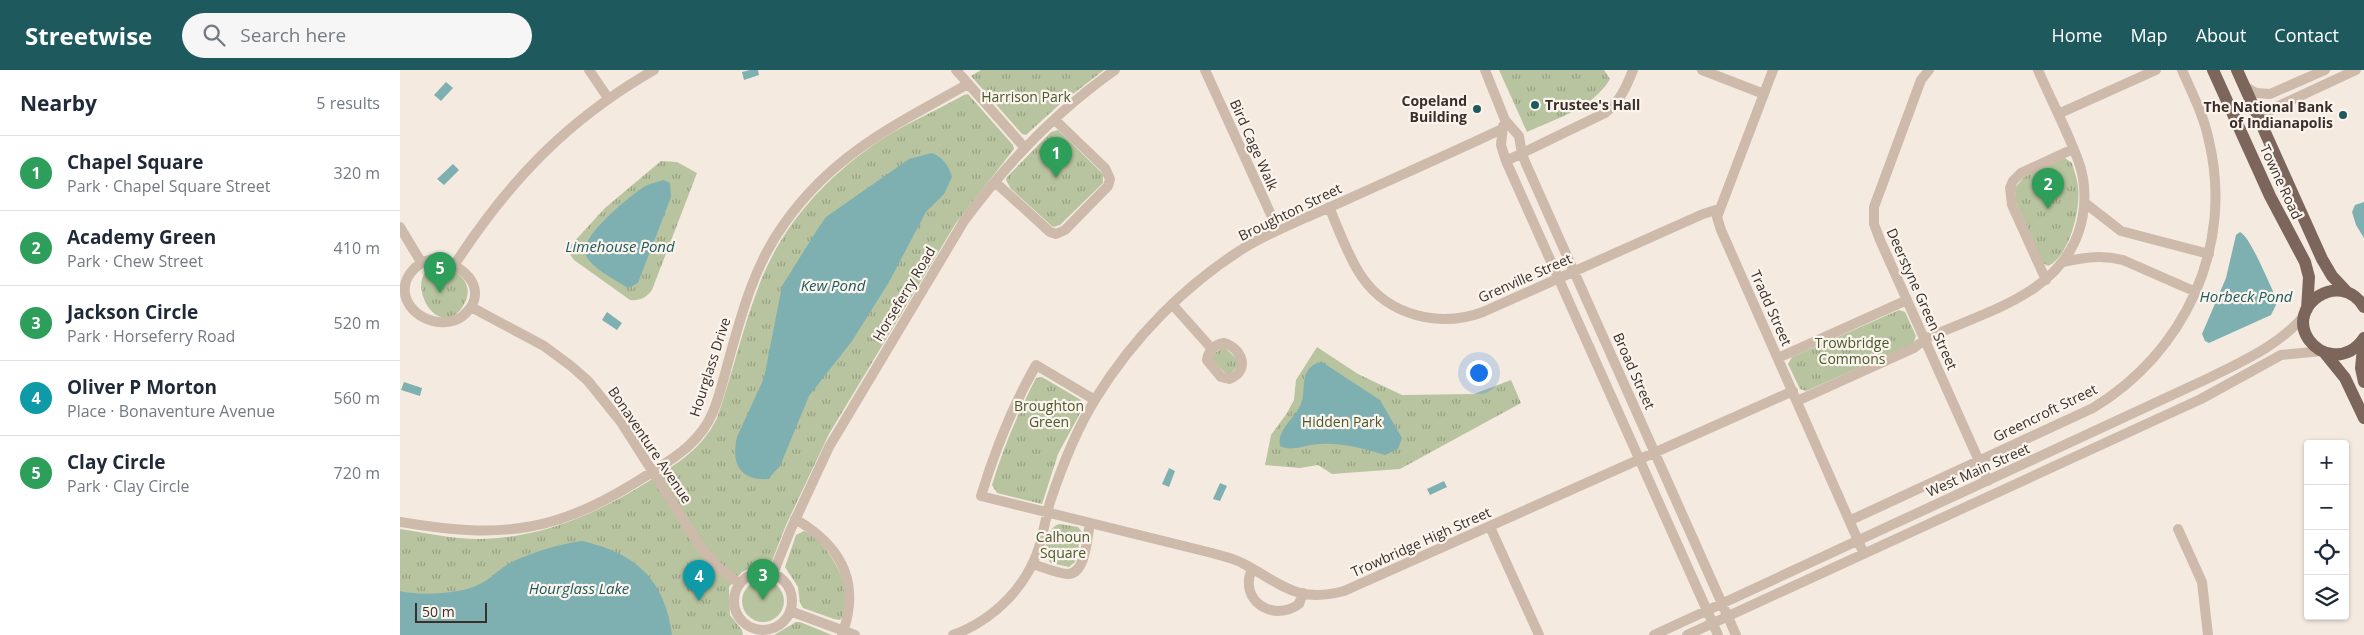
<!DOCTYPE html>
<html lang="en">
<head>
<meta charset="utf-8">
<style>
  body { margin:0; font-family:"Open Sans",sans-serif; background:#f6f6f7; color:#1f2937 }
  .controls { position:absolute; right:15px; bottom:15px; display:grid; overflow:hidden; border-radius:5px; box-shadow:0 1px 4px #0004 }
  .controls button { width:45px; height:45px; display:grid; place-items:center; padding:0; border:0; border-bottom:1px solid #e0e1e3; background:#fff; color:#1f2937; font:25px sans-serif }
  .scale { position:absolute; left:15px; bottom:12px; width:72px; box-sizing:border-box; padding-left:5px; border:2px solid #3a2f2a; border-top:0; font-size:14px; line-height:18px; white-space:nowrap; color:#3a2f2a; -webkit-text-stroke:4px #fbf4ed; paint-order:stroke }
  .you { position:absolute; left:1078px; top:302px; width:18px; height:18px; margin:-12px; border:4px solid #fff; border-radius:50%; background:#1a73e8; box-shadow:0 0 0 8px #1a73e833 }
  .badge { display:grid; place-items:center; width:32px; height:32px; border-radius:50%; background:#1e5a5d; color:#fff; font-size:16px; font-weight:700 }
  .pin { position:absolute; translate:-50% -41px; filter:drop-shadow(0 1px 2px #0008) }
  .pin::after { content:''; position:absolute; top:26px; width:18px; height:15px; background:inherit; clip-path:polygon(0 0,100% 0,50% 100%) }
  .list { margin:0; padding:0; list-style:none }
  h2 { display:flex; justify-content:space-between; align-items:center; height:65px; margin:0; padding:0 20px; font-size:21px }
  h2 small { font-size:16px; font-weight:400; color:#747a83 }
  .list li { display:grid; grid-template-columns:32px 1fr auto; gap:15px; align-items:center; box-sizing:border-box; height:75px; padding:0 20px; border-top:1px solid #e0e1e3 }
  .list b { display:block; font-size:19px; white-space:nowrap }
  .list p { margin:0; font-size:16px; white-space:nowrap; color:#747a83 }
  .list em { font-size:16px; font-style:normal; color:#747a83 }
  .icon { flex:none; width:28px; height:28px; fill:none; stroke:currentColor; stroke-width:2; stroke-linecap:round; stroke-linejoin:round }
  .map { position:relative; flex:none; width:1964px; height:565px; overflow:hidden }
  header { display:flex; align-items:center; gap:30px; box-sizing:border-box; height:70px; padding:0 25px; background:#1e5a5d; color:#fff }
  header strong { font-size:24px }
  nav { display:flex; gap:28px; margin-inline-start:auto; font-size:18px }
  .search { width:350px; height:45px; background:#f6f6f7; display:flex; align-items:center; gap:12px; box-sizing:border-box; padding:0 18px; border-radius:28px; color:#747a83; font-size:19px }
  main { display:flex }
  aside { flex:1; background:#fff }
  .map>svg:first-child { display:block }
  .park { fill:url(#park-tufts) }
  .garden { fill:#b8c49f }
  .water { fill:#7eb0b2 }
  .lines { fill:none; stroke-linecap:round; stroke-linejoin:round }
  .minor { stroke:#cdbaab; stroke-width:10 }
  .major { stroke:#7c665b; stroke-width:12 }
  .poi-dot { fill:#1e5a5d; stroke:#fbf4ed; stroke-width:2 }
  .labels { text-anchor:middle; stroke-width:4.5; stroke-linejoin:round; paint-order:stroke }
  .park-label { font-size:14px; fill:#4a592d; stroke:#fbf4ed }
  .poi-label { font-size:14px; font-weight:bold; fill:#3a2f2a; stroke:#fbf4ed; text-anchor:end }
  .street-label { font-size:14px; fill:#3a2f2a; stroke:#fbf4ed }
  .water-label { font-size:15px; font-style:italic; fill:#1e5a5d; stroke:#fbf4ed }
</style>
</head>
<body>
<header>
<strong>Streetwise</strong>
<div class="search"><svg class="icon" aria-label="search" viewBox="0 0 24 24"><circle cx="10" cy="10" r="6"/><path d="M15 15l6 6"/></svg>Search here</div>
<nav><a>Home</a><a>Map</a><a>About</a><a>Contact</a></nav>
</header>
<main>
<aside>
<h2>Nearby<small>5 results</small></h2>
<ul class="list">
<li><span class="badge" style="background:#2e9e5b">1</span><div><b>Chapel Square</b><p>Park · Chapel Square Street</p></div><em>320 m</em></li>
<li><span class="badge" style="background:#2e9e5b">2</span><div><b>Academy Green</b><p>Park · Chew Street</p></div><em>410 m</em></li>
<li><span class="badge" style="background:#2e9e5b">3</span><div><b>Jackson Circle</b><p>Park · Horseferry Road</p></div><em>520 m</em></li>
<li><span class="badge" style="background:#0f9aa8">4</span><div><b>Oliver P Morton</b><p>Place · Bonaventure Avenue</p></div><em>560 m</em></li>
<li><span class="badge" style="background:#2e9e5b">5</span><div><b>Clay Circle</b><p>Park · Clay Circle</p></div><em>720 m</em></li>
</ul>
</aside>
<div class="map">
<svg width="1964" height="565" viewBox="0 0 1964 565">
  <defs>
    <pattern id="park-tufts" width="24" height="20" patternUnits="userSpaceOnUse" patternTransform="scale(1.25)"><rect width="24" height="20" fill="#b8c49f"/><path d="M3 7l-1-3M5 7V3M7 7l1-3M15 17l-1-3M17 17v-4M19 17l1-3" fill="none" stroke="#97a082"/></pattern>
  </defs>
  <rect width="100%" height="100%" fill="#f4eae0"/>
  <!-- park -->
  <path class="park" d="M581,0H704L660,34L626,65L622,64L571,6Z
    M1099,0H1204L1210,9C1192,39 1157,48 1127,62Z
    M568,24L613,75L614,79L556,153L429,364L386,455L372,491L365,496L353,497L342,502L329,517L330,545L342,560L343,565H0V459C26,463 53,469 79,469C142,468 196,444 249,411C277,394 302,379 317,348C332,306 341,263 357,221C377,163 419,114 468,79C497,57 532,43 564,25Z
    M658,60L703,104V113L660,155L653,157L611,119L606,110L607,107L651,62Z
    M1665,88L1672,93C1674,101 1677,108 1678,116C1681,138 1670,186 1648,196L1643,193L1616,132L1615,118L1625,106Z
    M261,91L277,92L297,103L252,220C246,228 240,231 230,230L174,190L169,183L171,175L205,138Z
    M38,195C60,200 78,216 61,239C35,272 0,203 38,195Z
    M1499,240L1505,242L1516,266L1513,274L1406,321L1400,319L1388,294L1392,287Z
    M824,277L837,289L839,295L830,304H826L812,290V285Z
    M917,277L958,304L1002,325L1074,324L1111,310L1121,333L1000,399L932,404L918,395L900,398L865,395L871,365L887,343L894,330L896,310Z
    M642,307L681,330L684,336L658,384L642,434L597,423L592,415C603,378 618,343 636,308Z
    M660,454L678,457L682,462L675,492L669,497L651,493L645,485C645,475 649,455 660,454Z
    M404,461C428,471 461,526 440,550L434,549L403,538L400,533L398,517L385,497L396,465Z
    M396,552H400L432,565H374Z"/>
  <!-- garden -->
  <path class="garden" d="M342 531a21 21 0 1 1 42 0a21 21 0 1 1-42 0Z"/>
  <!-- water -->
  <path class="water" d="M350,0H358L359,5L344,10L342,2Z
    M46,12L53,18L41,31L34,25Z
    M532,83C543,87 549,96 552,107L544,124L526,142L489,212L452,271L409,326L380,396L368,409C339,411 331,392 337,367L364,308L382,216L417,160L426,147L509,89Z
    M53,94L59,100L44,115L37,109Z
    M264,110L270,113L271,127L238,213L228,218C217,211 187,196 185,182C182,165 231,125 245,116C251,113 258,112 264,110Z
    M1964,132V168L1956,155L1952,142L1955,135Z
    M1840,162C1851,167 1870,217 1878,231L1871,245L1809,273L1805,271L1802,264L1826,208L1836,165Z
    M207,242L222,253L217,260L202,250Z
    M922,292L980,330L1002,368L998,379L985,385C961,378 937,371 911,375C902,377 889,381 880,376C877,360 893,350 900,336C906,325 901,313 907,302C910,296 915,293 922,292Z
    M4,312L22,318L20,326L1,320Z
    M769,398L775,401L769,417L762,414Z
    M1044,411L1047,417L1030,425L1027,419Z
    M820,413L827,416L820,431L813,429Z
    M182,471C236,483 265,510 272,565H0V521C20,526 62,524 80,514C92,508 100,498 112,492C133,482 159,474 182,471Z"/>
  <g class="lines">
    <!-- minor -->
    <path class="minor" d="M189,0L208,28
      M556,0L625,78
      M805,0L878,160
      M1085,0L1105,50L1119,66L1122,84L1126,94L1336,565
      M1302,0L1364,24
      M1373,0L1317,147L1321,160L1464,484
      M1529,0L1521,10L1474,137V154L1480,170L1588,411
      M1844,16L1856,23L1870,24L1925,0
      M1658,44L1756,0
      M1103,56L1101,75L1106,91L1318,565
      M1863,58L1867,45L1872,39L1956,0
      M1106,91L1205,43C1220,31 1226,18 1233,0
      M595,112L650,162L656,164L665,160L708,116L710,109L705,98L655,50
      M1685,133L1721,161L1809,184
      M929,137C939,160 948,187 962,207C989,246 1040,258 1083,242L1303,144L1319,139
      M0,157L21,192
      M33,189C59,191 91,217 66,243C49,261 14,251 6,228C0,209 16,192 33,189Z
      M1664,192C1685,187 1702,185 1723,190L1796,222
      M55,194C109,111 167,50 254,0
      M1646,210L1612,135L1610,118L1613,111L1621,103L1673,79
      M772,234L812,279
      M71,237L144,276L171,296L188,311L221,352L302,479L320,499L340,514
      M824,273C842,278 851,301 829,309L821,307L807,290C808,281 815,274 824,273Z
      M1378,288L1507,230
      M695,330L636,295C612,337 595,380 581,426L812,483C822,486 833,488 842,493C881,513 896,534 944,521L1393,321
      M1397,331L1514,278L1525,269C1583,242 1663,225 1681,154C1686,133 1686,111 1678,90C1667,60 1651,30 1638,0
      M395,449C442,476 461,513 442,565
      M1451,450L1693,338C1785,282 1834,177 1809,71C1804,46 1792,23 1782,0
      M0,452C107,470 160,462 252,402C277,386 301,371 313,342C320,325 324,307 329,289C342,242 355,194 384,154C433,84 495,55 568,14
      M1090,457L1139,565
      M1778,459L1802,512L1808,565
      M632,494C643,497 656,503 667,504C686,505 687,467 690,453
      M852,499C838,530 873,553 899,534L903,523
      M334 531a29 29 0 1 1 58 0a29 29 0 1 1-58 0Z
      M373,504L390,461L429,377L564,151C606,94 657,41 715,0
      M390,541L455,565
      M553,565C594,550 628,516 640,474C644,460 646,446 650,432C662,396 676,360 696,328C733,268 785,215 844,178C873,160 906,148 937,134C992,109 1047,85 1102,59
      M1254,565L1811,307C1845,290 1879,275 1904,246
      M1287,565L1801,329L1881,285L1922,281"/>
    <!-- major -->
    <path class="major" d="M1813,0L1870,126L1905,192L1909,207L1907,239
      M1837,0L1922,189L1932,206L1947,222
      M1964,237C1940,198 1885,236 1909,270C1915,278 1923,283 1932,284C1945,286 1957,279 1964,268
      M1964,268L1961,298L1964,312
      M1924,282L1945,308L1964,348"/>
  </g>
  <!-- markers -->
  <g class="poi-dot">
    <circle cx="1135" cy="35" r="5"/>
    <circle cx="1077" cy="39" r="5"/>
    <circle cx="1943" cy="45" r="5"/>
  </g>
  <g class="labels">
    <!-- park labels -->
    <g class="park-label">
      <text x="626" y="32">Harrison Park</text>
      <text x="1452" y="278">Trowbridge<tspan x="1452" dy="16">Commons</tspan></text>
      <text x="649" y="341">Broughton<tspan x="649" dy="16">Green</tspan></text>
      <text x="942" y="357">Hidden Park</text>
      <text x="663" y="472">Calhoun<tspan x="663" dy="16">Square</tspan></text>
    </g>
    <!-- poi labels -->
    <g class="poi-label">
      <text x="1067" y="36">Copeland<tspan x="1067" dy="16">Building</tspan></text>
      <text x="1145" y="40" text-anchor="start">Trustee's Hall</text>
      <text x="1933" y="42">The National Bank<tspan x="1933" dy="16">of Indianapolis</tspan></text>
    </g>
    <!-- street labels -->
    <g class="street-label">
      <text transform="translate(854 75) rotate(66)" y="5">Bird Cage Walk</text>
      <text transform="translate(1881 112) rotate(65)" y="5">Towne Road</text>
      <text transform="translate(890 142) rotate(-26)" y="5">Broughton Street</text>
      <text transform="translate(1125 208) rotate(-24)" y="5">Grenville Street</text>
      <text transform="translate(504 224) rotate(-59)" y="5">Horseferry Road</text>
      <text transform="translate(1522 229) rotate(66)" y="5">Deerstyne Green Street</text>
      <text transform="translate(1371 238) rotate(66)" y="5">Tradd Street</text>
      <text transform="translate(310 297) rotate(-72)" y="5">Hourglass Drive</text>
      <text transform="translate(1234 301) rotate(66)" y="5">Broad Street</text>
      <text transform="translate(1645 343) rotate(-26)" y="5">Greencroft Street</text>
      <text transform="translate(250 375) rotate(56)" y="5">Bonaventure Avenue</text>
      <text transform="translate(1578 400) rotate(-24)" y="5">West Main Street</text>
      <text transform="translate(1021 472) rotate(-24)" y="5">Trowbridge High Street</text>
    </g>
    <!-- water labels -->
    <g class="water-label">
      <text x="220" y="182">Limehouse Pond</text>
      <text x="433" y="221">Kew Pond</text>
      <text x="1846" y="232">Horbeck Pond</text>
      <text x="179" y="524">Hourglass Lake</text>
    </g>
  </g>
</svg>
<div class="controls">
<button>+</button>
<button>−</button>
<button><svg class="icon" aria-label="locate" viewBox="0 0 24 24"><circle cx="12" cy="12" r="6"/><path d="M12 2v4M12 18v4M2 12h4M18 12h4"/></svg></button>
<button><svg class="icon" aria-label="layers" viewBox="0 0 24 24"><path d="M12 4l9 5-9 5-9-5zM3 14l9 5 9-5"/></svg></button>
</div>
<div class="scale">50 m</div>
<div class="you"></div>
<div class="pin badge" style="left:656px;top:108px;background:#2e9e5b">1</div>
<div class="pin badge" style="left:1648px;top:139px;background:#2e9e5b">2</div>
<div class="pin badge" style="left:363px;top:530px;background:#2e9e5b">3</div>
<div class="pin badge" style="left:299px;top:531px;background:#0f9aa8">4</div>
<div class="pin badge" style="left:40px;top:223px;background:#2e9e5b">5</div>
</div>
</main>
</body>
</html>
